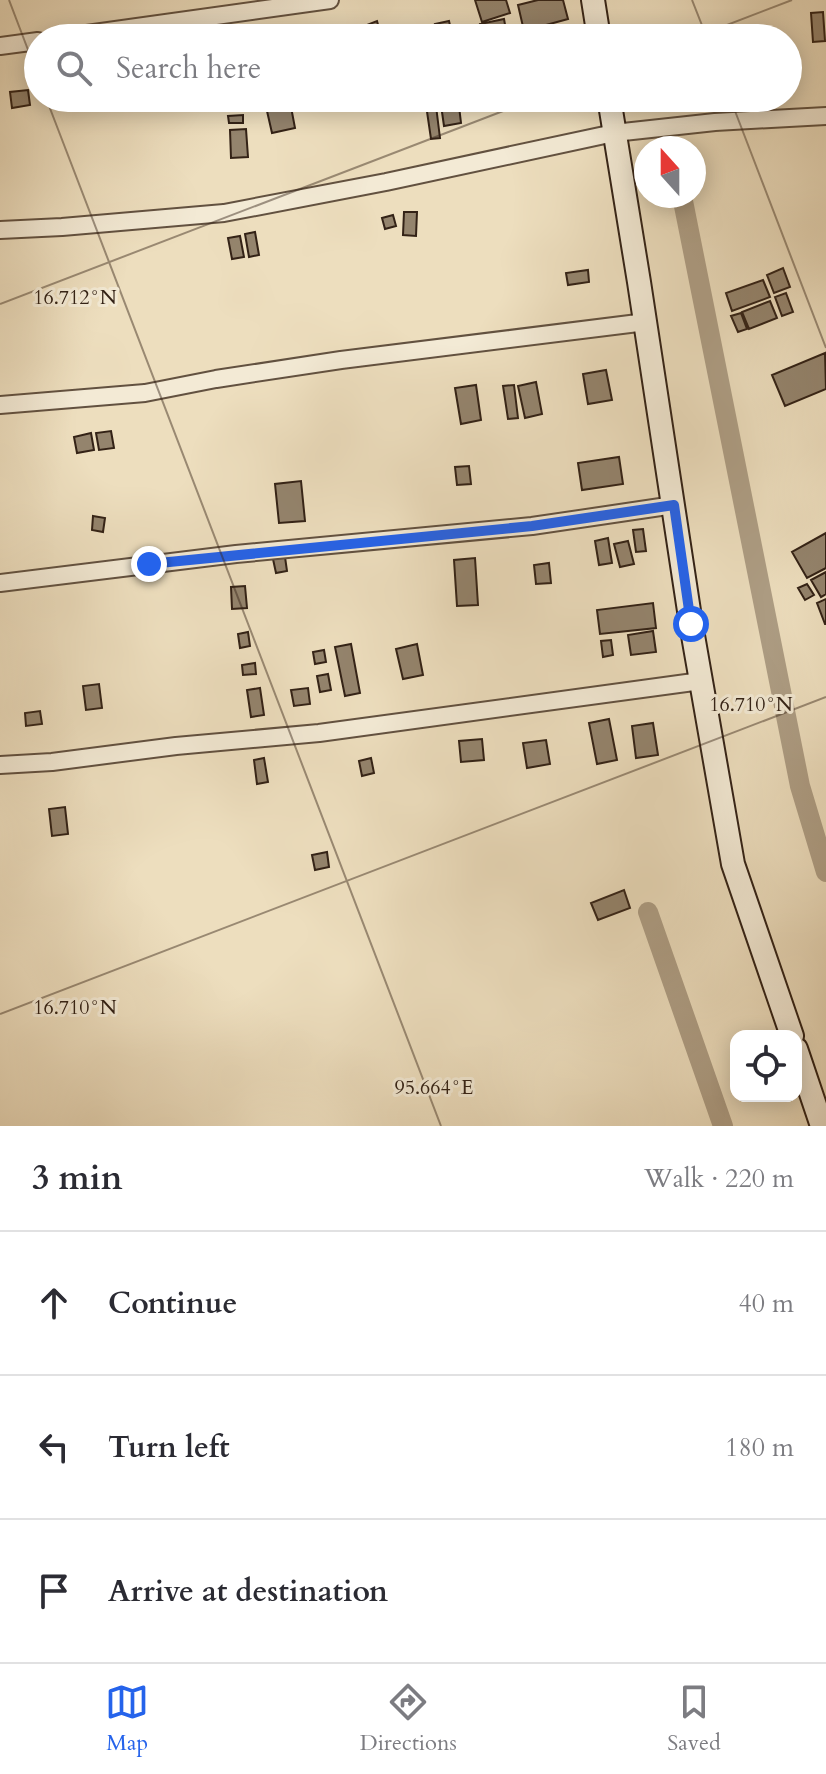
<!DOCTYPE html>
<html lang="en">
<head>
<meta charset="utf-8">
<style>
  body { margin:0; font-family:Cardo,serif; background:#f7f7f7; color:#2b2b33 }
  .controls { position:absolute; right:24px; bottom:24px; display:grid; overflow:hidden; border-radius:16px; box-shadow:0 4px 20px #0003 }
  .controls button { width:72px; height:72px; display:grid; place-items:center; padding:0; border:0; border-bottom:2px solid #e1e1e2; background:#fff; color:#2b2b33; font:40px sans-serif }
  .compass { position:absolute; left:634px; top:136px; width:72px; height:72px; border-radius:50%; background:#fff; box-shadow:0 4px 20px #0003; rotate:339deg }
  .stop { position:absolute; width:24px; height:24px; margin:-18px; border:6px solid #2563eb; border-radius:50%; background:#fff }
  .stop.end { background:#2563eb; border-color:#fff; box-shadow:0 2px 8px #0008 }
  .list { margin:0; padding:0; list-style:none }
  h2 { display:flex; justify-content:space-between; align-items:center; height:104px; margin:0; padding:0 32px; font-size:34px }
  h2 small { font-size:26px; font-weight:400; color:#7c7c81 }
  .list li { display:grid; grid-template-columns:52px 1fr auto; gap:24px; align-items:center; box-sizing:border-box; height:144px; padding:0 32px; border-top:2px solid #e1e1e2 }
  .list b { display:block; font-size:30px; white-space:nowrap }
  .list em { font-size:26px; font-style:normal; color:#7c7c81 }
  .icon { flex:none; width:44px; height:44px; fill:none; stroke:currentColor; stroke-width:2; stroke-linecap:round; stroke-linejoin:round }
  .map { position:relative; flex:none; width:826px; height:1126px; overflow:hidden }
  .search { position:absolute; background:#fff; box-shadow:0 4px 20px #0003; left:24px; right:24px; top:24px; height:88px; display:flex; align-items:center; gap:20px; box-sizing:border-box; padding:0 28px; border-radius:44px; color:#7c7c81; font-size:30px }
  .sheet { height:536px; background:#fff }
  nav { display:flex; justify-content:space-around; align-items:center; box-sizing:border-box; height:112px; border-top:2px solid #e1e1e2; background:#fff; font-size:22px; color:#7c7c81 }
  nav a { display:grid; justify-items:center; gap:4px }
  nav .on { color:#2563eb }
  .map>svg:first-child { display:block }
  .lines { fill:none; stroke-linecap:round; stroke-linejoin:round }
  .canal { stroke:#ae9e85; stroke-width:20 }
  .building { fill:#94846d; stroke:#332216; stroke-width:2 }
  .street-casing { stroke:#625140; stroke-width:20 }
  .secondary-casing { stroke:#332216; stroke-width:26 }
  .street { stroke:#f3ead5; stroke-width:16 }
  .secondary { stroke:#f3ead5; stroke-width:22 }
  .route { stroke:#2563eb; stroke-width:10 }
  .ticks { fill:none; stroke:#332216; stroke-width:2; stroke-opacity:0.45 }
  .ticks-label { font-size:20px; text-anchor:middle; fill:#332216; stroke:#f3ead5; stroke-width:6; stroke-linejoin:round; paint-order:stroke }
</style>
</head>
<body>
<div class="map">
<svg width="826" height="1126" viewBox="0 0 826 1126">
  <rect width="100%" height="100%" fill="#eddebe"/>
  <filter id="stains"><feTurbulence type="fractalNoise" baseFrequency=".0025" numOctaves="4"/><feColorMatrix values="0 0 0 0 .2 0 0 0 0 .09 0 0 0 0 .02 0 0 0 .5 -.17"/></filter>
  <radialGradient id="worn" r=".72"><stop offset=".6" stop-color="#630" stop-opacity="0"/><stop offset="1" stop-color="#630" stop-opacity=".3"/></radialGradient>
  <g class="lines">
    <!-- canal -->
    <path class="canal" d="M682,196L800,786L826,872
      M648,912L723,1126"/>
  </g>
  <!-- building -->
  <path class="building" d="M475,0H506L510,13L482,22Z
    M538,0H563L568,19L524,31L518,5Z
    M823,12L825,41L813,42L811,13Z
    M504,19L506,30L482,35L480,24Z
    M377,21L380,32L363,38L359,28Z
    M449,21L453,38H439L435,24Z
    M573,31L574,38H542L541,35Z
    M28,90L30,105L12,108L10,92Z
    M425,98H435L440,138L431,139Z
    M440,98H458L461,123L444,126Z
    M291,107L295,128L272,133L267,111Z
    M243,115V123H229L228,116Z
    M246,129L248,157L231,158L230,130Z
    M404,212H417L416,236L403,235Z
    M393,215L396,226L385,229L382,218Z
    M255,232L259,255L249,257L245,234Z
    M240,236L244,257L232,259L228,238Z
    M783,268L790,287L774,293L767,275Z
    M588,270L589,282L568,285L566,273Z
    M763,280L770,297L732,311L726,293Z
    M786,293L793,312L782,316L775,297Z
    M770,301L777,318L749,329L742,312Z
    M741,313L747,329L738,332L731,316Z
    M825,353L826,389L785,406L772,375Z
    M606,370L612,400L588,404L583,374Z
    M536,382L542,414L525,418L518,386Z
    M476,385L481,420L461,424L455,388Z
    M514,385L518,418L508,419L503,386Z
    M111,431L114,448L99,450L96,433Z
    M91,433L94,450L77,453L74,437Z
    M619,457L623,484L582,490L578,463Z
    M469,466L471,484L457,485L455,467Z
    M301,481L305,521L279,523L275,484Z
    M93,516L105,518L103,532L92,530Z
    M643,529L646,551L636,552L633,530Z
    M826,533V568L807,578L792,552Z
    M608,538L612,563L599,565L595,541Z
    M628,541L634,564L620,567L614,544Z
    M285,557L287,571L276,573L273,559Z
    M475,558L478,605L457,606L454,560Z
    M549,563L551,583L536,584L534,565Z
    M826,572V594L821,597L811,580Z
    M807,584L814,595L805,600L798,588Z
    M245,586L247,608L232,609L231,587Z
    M826,599V624H825L817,603Z
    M653,603L656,628L600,634L597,610Z
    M653,631L656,652L631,655L628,635Z
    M248,632L250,646L240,648L238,634Z
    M611,640L613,655L603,657L601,641Z
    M351,644L360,693L345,696L335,647Z
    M417,644L423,675L403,679L396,649Z
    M324,650L326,662L315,664L313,652Z
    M255,663L256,674L243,675L242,665Z
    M328,674L331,690L320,692L317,676Z
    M99,684L102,708L86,710L83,686Z
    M260,688L264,715L251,717L247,690Z
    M308,688L310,704L294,706L291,690Z
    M40,711L42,724L26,726L25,713Z
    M609,719L617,760L597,764L589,723Z
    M653,723L658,755L636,758L632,726Z
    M482,739L484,760L461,762L459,741Z
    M546,740L550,764L527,768L523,743Z
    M264,758L268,782L257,784L254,760Z
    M371,758L374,773L362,776L359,761Z
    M65,807L68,834L52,836L49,809Z
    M327,852L329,867L315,870L312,855Z
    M624,890L630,908L598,920L591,903Z"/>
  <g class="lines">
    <defs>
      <path id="street" d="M58,38L330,0
        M0,46L38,41
        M0,230L62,227L224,213L386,182L614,133L715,122L826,116
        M0,405L145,393L216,379L341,360L646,322
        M0,583L236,554L532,526L674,505
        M0,765L52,762L176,746L319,733L701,681"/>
      <path id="secondary" d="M593,0L599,38
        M609,98L639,282L691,624L733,864L792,1036
        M796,1049L822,1126"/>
    </defs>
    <!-- street casing -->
    <use href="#street" class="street-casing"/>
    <!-- secondary casing -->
    <use href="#secondary" class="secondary-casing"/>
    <!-- street -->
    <use href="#street" class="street"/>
    <!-- secondary -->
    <use href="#secondary" class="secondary"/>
  </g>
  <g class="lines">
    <!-- route -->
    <path class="route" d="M149,564L532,526L674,505L691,624"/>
  </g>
  <!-- ticks -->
  <path class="ticks" d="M9,0L38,76M692,0L707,38M693,38L792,0M46,98L441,1126M730,98L826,348M0,304L537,98M0,1014L826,697"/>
  <g class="ticks-label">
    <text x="75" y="304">16.712°N</text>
    <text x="751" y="711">16.710°N</text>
    <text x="75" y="1014">16.710°N</text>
    <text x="434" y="1094">95.664°E</text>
  </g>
  <rect width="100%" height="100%" filter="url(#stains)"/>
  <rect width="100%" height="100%" fill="url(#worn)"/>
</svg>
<div class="controls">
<button><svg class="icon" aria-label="locate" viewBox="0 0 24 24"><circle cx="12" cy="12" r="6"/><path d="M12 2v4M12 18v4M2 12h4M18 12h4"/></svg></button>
</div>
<svg class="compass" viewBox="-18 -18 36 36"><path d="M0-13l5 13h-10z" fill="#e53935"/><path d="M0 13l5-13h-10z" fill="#7c7c81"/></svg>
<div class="stop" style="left:691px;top:624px"></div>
<div class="stop end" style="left:149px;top:564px"></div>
<div class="search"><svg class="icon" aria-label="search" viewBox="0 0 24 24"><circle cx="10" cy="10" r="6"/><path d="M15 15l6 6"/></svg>Search here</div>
</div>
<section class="sheet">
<h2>3 min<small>Walk · 220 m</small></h2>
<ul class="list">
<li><svg class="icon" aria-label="ahead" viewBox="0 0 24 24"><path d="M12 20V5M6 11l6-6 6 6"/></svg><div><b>Continue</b></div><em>40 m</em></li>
<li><svg class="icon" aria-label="left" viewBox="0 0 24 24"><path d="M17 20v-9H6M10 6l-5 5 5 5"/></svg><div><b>Turn left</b></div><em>180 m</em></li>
<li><svg class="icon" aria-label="arrive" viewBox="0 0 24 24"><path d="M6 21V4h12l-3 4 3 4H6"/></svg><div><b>Arrive at destination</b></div></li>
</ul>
</section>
<nav>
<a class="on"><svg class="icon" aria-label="map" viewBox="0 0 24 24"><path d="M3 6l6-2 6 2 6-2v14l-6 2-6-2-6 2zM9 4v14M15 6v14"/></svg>Map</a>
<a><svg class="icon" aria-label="directions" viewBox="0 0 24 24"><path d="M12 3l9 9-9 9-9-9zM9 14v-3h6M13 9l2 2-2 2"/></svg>Directions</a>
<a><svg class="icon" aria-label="saved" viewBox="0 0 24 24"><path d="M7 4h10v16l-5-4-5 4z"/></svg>Saved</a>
</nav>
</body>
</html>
